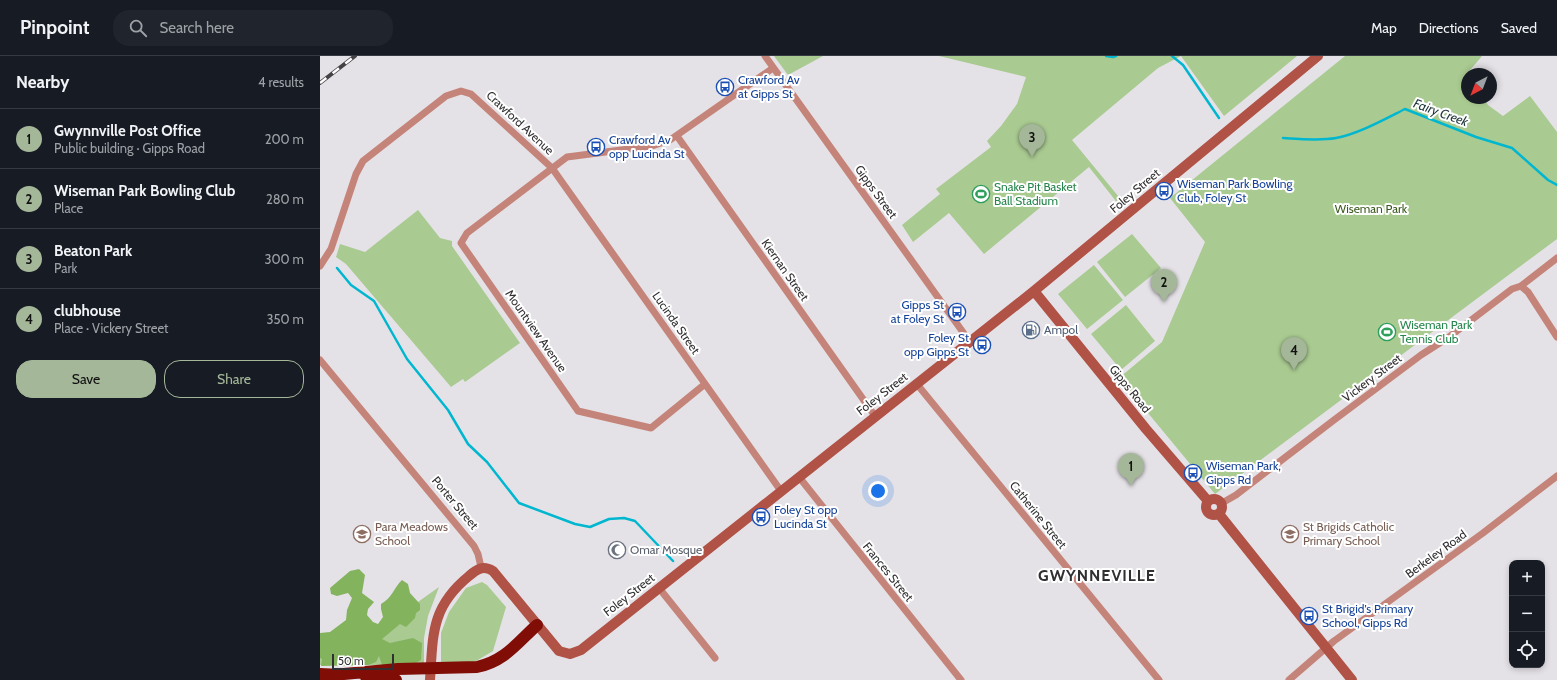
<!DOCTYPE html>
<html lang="en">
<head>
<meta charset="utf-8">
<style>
  body { margin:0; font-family:Cabin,sans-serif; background:#20242c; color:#f1f3f6 }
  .controls { position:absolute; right:12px; bottom:12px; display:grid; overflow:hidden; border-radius:8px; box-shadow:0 2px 6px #0003 }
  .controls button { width:36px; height:36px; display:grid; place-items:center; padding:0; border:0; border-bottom:1px solid #363941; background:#171b24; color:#f1f3f6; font:20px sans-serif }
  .compass { position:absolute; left:1141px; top:12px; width:36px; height:36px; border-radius:50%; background:#171b24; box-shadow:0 2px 6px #0003; rotate:222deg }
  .scale { position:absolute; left:12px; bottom:10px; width:62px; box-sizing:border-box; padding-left:4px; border:2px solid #312f31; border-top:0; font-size:11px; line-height:14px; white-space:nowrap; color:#312f31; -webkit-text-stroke:3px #fff; paint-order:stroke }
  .you { position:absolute; left:558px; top:435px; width:14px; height:14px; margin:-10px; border:3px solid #fff; border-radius:50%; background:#1a73e8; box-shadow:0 0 0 6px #1a73e833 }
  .badge { display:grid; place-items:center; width:26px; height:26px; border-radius:50%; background:#a5b799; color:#111; font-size:13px; font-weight:700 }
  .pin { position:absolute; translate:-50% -33px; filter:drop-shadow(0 1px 2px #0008) }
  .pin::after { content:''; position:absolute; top:21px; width:14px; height:12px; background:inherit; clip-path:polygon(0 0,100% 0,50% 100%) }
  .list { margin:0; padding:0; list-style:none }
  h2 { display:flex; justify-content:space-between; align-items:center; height:52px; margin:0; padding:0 16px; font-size:17px }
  h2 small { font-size:13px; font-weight:400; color:#9ea1a6 }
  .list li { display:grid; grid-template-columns:26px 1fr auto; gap:12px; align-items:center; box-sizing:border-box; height:60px; padding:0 16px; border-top:1px solid #363941 }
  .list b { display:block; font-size:15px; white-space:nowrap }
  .list p { margin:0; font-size:13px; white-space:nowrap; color:#9ea1a6 }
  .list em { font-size:13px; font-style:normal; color:#9ea1a6 }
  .actions { display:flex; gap:8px; padding:12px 16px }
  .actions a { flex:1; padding:9px 0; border:1px solid #a5b799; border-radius:16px; text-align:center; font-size:14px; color:#a5b799 }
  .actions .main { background:#a5b799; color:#111 }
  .icon { flex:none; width:22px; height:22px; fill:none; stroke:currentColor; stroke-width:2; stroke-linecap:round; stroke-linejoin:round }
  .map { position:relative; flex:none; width:1237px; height:624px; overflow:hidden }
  header { display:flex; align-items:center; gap:24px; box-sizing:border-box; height:56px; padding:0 20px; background:#171b24; border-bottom:1px solid #363941 }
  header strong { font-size:19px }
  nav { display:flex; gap:22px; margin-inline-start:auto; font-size:14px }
  .search { width:280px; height:36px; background:#20242c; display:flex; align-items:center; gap:10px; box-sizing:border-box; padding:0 14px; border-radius:16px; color:#9ea1a6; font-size:15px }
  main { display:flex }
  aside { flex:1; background:#171b24 }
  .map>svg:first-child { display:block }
  .green { fill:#a9ca91 }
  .forest { fill:#84b35e }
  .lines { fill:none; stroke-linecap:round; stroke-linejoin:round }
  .stream { stroke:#00b7cf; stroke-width:2.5 }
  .minor { stroke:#c58479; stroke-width:7 }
  .secondary { stroke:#b05246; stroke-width:10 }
  .motorway { stroke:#800e07; stroke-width:12 }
  .rail-casing { stroke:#444244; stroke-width:4 }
  .rail { stroke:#fff; stroke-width:2.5; stroke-dasharray:8; stroke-linecap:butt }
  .labels { text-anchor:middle; stroke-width:4; stroke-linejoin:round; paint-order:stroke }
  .transit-label { font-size:12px; fill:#164399; stroke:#fff; text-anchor:start }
  .street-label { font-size:12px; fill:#312f31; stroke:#fff }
  .leisure-label { font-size:12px; fill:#27864d; stroke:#fff; text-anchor:start }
  .park-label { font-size:12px; fill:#3c5a20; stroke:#fff }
  .service-label { font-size:12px; fill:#4e5e75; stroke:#fff; text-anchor:start }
  .education-label { font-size:12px; fill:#785e54; stroke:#fff; text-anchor:start }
  .worship-label { font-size:12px; fill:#5b616d; stroke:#fff; text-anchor:start }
  .water-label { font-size:13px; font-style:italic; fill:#1f373b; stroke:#fff }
  .district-label { font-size:16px; font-weight:bold; letter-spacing:1px; fill:#312f31; stroke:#fff }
</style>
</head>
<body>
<header>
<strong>Pinpoint</strong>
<div class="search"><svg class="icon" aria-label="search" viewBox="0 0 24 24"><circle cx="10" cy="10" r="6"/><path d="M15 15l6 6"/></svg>Search here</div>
<nav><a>Map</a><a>Directions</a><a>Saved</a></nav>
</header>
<main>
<aside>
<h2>Nearby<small>4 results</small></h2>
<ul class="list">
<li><span class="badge">1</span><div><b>Gwynnville Post Office</b><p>Public building · Gipps Road</p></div><em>200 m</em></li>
<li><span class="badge">2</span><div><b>Wiseman Park Bowling Club</b><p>Place</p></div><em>280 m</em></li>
<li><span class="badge">3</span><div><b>Beaton Park</b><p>Park</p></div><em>300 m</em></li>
<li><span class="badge">4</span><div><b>clubhouse</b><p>Place · Vickery Street</p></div><em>350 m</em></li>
</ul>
<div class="actions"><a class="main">Save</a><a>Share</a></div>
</aside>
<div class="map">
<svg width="1237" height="624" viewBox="0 0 1237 624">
  <rect width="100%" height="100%" fill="#e5e2e7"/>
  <!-- green -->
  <path class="green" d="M454,0H503L468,19Z
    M619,0H977L904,60L861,0L838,12L752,84L803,146L799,149L769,111L664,198L629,157L593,186L582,169L620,138L616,133L671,91L667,85L681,70L697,48L706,21Z
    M1025,0H1162L1146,19L1147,42H1163L1168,49L1183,60L1210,40L1237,76V183L895,438L799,322L842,286L885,186L850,142Z
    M98,154L120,182L132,185V190L200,287L145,326L143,323L131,331L26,208L16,201L20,188L45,196Z
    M812,178L841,212L805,241L777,206Z
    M774,209L803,244L767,273L738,238Z
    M806,249L835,285L801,314L771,278Z
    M162,526L167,529L186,551L173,595L151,608L121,611V577L129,556L146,532Z
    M119,531L108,560L104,582V609H0V588L46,583Z"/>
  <!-- forest -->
  <path class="forest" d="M39,513L45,519L42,537L54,546L48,553L47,559L53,566L58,568L63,561L61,553V548C72,542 73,533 82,524L88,528L90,537L100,548V554L96,557L95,562L86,571L80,568L62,583L70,587L93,582L102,587L101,604L92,609H62L59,600L56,606L48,609L1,610L2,603L0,602V577L10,576L26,564L27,554L32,542L28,537L17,540L11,538L10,532L30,515Z"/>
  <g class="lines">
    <!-- stream -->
    <path class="stream" d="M786,0L793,1L796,0
      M852,0L863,9L899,62
      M963,82C980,83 999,85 1016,82C1038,78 1065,63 1085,53L1156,81L1192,92L1228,124L1237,129
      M17,212L31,229L54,245L87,303L128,354L148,388L167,406L199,447L255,468L270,471L289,463L304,462L315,465L353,505"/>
    <!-- minor -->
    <path class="minor" d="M445,0L650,286
      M357,80L555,360
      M0,210L11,193L36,118L43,105L126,40L141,35L151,38L232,112L461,435
      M1201,230L1208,236L1237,281
      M0,304L154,490L158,498L161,511
      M596,327L839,624
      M385,328L331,372L258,355L141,187L147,177L247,101L332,90L350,84L453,12
      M479,421L641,624
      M902,447L916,439L1014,364L1101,299L1129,281L1192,233L1201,230L1237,202
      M339,532L395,602
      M969,624L1014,585L1163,477L1237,420"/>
    <!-- secondary -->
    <path class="secondary" d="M714,235L826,373L888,445
      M886 451a8 8 0 1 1 16 0a8 8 0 1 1-16 0Z
      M899,458L1032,624
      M110,624C113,578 111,551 149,520C157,513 163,509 173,515L239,595L250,598L261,594L714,235L998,0"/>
    <!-- motorway -->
    <path class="motorway" d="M0,618L21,619
      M13,619L78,613L157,611C185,605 197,587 217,569
      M46,621L76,624"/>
    <defs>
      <path id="rail" d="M0,27L35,0"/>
    </defs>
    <!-- rail casing -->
    <use href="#rail" class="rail-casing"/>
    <!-- rail -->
    <use href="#rail" class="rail"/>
  </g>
  <!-- icons -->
  <defs>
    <symbol id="bus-ring" viewBox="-11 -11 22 22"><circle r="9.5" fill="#fff" stroke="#1a4fb4" stroke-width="1.5"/><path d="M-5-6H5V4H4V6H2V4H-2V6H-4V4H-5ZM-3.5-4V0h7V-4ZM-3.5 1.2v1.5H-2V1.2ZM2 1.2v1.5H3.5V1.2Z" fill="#1a4fb4"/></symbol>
    <symbol id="stadium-ring" viewBox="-11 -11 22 22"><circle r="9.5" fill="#fff" stroke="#2e9e5b" stroke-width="1.5"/><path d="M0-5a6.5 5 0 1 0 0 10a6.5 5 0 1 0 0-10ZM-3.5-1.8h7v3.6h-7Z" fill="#2e9e5b"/></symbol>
    <symbol id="fuel-ring" viewBox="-11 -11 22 22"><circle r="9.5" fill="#fff" stroke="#5c6f8a" stroke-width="1.5"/><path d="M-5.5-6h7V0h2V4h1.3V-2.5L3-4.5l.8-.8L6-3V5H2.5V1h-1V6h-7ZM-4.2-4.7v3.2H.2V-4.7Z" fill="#5c6f8a"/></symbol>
    <symbol id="school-ring" viewBox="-11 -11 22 22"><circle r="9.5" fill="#fff" stroke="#8d6e63" stroke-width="1.5"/><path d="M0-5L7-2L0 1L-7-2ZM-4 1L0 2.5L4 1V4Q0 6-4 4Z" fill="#8d6e63"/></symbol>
    <symbol id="mosque-ring" viewBox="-11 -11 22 22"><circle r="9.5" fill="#fff" stroke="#6b7280" stroke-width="1.5"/><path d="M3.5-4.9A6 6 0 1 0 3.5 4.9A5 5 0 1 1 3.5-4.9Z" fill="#6b7280"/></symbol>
  </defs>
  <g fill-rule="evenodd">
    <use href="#bus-ring" x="395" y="21" width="20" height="20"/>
    <use href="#bus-ring" x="266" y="81" width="20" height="20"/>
    <use href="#bus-ring" x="834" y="125" width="20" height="20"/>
    <use href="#stadium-ring" x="651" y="128" width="20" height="20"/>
    <use href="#bus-ring" x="627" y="246" width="20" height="20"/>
    <use href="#fuel-ring" x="701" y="264" width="20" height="20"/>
    <use href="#stadium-ring" x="1057" y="266" width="20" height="20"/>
    <use href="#bus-ring" x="652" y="279" width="20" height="20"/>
    <use href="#bus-ring" x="863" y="407" width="20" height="20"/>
    <use href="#bus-ring" x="431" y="451" width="20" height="20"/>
    <use href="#school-ring" x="32" y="468" width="20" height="20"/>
    <use href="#school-ring" x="960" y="468" width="20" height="20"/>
    <use href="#mosque-ring" x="287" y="484" width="20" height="20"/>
    <use href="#bus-ring" x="979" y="550" width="20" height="20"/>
  </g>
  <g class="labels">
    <!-- transit labels -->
    <g class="transit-label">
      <text x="418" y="28">Crawford Av<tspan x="418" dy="14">at Gipps St</tspan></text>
      <text x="289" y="88">Crawford Av<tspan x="289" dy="14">opp Lucinda St</tspan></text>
      <text x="857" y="132">Wiseman Park Bowling<tspan x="857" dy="14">Club, Foley St</tspan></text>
      <text x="624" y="253" text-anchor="end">Gipps St<tspan x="624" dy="14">at Foley St</tspan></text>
      <text x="649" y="286" text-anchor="end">Foley St<tspan x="649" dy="14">opp Gipps St</tspan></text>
      <text x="886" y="414">Wiseman Park,<tspan x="886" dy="14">Gipps Rd</tspan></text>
      <text x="454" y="458">Foley St opp<tspan x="454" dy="14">Lucinda St</tspan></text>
      <text x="1002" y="557">St Brigid's Primary<tspan x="1002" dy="14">School, Gipps Rd</tspan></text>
    </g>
    <!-- street labels -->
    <g class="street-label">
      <text transform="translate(200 67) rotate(43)" y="4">Crawford Avenue</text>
      <text transform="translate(815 135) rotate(-40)" y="4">Foley Street</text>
      <text transform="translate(556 136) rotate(54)" y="4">Gipps Street</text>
      <text transform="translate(465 214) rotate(55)" y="4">Kiernan Street</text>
      <text transform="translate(356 267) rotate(55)" y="4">Lucinda Street</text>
      <text transform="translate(216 275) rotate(55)" y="4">Mountview Avenue</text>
      <text transform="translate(1052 322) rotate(-37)" y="4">Vickery Street</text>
      <text transform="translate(810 333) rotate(51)" y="4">Gipps Road</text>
      <text transform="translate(562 338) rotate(-38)" y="4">Foley Street</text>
      <text transform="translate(135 447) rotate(50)" y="4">Porter Street</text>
      <text transform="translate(718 459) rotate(51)" y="4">Catherine Street</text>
      <text transform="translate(1116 498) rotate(-36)" y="4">Berkeley Road</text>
      <text transform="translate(568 516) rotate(51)" y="4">Frances Street</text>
      <text transform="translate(309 539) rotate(-38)" y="4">Foley Street</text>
    </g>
    <!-- leisure labels -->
    <g class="leisure-label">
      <text x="674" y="135">Snake Pit Basket<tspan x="674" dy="14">Ball Stadium</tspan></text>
      <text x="1080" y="273">Wiseman Park<tspan x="1080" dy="14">Tennis Club</tspan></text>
    </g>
    <!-- park labels -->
    <g class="park-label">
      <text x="1051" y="157">Wiseman Park</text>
    </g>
    <!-- service labels -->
    <g class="service-label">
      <text x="724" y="278">Ampol</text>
    </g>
    <!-- education labels -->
    <g class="education-label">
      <text x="55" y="475">Para Meadows<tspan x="55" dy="14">School</tspan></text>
      <text x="983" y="475">St Brigids Catholic<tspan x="983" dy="14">Primary School</tspan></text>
    </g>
    <!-- worship labels -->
    <g class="worship-label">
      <text x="310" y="498">Omar Mosque</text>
    </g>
    <!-- water labels -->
    <g class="water-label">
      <text transform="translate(1121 56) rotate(20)" y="5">Fairy Creek</text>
    </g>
    <!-- district labels -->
    <g class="district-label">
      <text x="777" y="525">GWYNNEVILLE</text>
    </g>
  </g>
</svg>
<div class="controls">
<button>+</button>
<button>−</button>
<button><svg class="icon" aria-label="locate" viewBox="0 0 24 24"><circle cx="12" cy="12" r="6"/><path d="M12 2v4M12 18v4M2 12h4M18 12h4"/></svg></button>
</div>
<svg class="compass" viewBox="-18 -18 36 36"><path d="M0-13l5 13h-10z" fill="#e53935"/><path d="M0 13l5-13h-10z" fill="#9ea1a6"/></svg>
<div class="scale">50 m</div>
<div class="you"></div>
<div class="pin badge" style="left:811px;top:430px">1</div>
<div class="pin badge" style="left:844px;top:246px">2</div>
<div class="pin badge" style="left:712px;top:101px">3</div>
<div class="pin badge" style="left:974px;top:314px">4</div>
</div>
</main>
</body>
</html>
